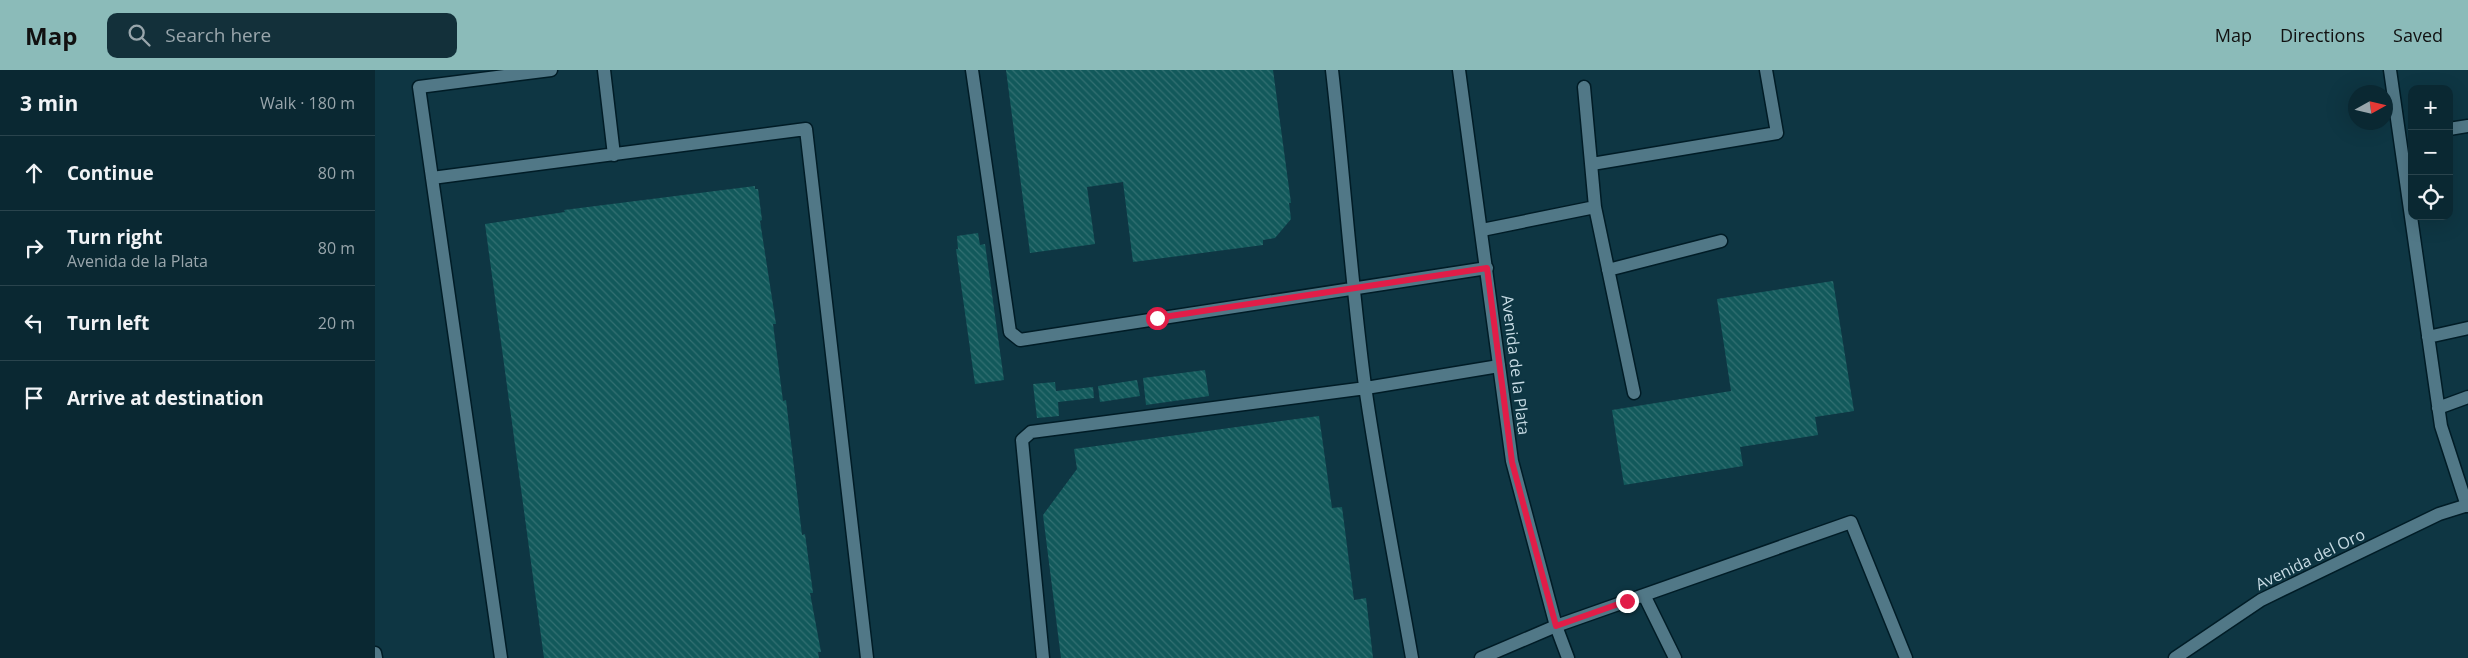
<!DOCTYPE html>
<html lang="en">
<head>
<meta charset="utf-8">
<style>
  body { margin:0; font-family:"Open Sans",sans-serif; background:#13303a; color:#f1f3f6 }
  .controls { position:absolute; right:15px; top:15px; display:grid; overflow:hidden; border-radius:10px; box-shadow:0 5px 20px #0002 }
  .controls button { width:45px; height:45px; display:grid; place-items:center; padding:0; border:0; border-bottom:1px solid #2a444d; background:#0a2832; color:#f1f3f6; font:25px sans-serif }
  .compass { position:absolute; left:1973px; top:15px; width:45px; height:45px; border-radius:50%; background:#0a2832; box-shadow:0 5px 20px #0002; rotate:82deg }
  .stop { position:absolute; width:15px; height:15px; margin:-11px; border:4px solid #e11d48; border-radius:50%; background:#fff }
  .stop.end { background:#e11d48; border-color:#fff; box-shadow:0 1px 5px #0008 }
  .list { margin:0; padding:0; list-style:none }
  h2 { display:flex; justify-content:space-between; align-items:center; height:65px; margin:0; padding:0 20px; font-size:21px }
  h2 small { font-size:16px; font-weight:400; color:#99a6ac }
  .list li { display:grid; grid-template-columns:32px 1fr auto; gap:15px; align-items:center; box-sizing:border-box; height:75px; padding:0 20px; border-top:1px solid #2a444d }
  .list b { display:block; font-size:19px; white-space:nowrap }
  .list p { margin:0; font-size:16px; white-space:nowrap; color:#99a6ac }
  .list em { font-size:16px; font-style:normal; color:#99a6ac }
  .icon { flex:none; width:28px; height:28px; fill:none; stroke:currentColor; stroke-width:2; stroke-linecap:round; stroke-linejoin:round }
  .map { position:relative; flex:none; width:2093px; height:588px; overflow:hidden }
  header { display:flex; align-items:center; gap:30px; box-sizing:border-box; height:70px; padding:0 25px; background:#8bbbb9; color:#111 }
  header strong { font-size:24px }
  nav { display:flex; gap:28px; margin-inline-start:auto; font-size:18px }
  .search { width:350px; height:45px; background:#13303a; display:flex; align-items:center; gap:12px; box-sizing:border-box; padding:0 18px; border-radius:10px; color:#99a6ac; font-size:19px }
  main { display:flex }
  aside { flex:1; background:#0a2832 }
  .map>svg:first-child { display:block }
  .building { fill:url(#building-back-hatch) }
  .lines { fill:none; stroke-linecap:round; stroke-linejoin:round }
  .service-casing { stroke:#001c26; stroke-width:15 }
  .tertiary-casing { stroke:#001c26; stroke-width:15 }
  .service { stroke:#517887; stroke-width:12 }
  .tertiary { stroke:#517887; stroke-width:12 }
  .route { stroke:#e11d48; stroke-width:6 }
  .labels { text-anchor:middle; stroke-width:4; stroke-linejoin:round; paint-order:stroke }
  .street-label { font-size:16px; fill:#c8dce5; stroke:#0e3643 }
</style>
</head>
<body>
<header>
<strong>Map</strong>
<div class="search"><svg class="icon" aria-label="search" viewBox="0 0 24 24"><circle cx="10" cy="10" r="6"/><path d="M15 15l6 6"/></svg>Search here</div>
<nav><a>Map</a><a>Directions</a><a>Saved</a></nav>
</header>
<main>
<aside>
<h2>3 min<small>Walk · 180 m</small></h2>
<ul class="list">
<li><svg class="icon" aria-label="ahead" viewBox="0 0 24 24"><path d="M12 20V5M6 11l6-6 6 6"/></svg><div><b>Continue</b></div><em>80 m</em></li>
<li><svg class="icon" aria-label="right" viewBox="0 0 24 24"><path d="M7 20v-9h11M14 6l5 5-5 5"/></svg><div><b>Turn right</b><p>Avenida de la Plata</p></div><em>80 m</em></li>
<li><svg class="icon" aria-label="left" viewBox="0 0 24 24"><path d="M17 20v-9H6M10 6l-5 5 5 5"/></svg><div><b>Turn left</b></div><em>20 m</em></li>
<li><svg class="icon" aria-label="arrive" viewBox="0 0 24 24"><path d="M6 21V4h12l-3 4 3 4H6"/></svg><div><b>Arrive at destination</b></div></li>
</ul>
</aside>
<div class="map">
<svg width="2093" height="588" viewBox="0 0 2093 588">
  <defs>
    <pattern id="building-back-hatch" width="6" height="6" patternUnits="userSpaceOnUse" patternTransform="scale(1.25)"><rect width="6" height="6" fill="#12595b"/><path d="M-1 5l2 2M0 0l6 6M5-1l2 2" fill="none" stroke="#337072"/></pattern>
  </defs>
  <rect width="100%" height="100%" fill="#0e3643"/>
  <!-- building -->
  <path class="building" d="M631,0H898L916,133H914L916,149L900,168L888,170V175L758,192L748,112L712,117L720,174L655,183Z
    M380,116V119H383L387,150L385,151L401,254H398L408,331L411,330L427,465L430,464L438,523H435L446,582H443L444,588H169L110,154L190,142L189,140Z
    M603,163L605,175L610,174L629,310L600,314L581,179H583L582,166Z
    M1458,211L1479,341L1440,347L1443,365L1365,377L1368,396L1249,415L1237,340L1356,321L1342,229Z
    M830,300L834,326L771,335L768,308Z
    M762,310L765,326L725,332L723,316Z
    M680,312L681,321L718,317L719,328L683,332L684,346L662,348L658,314Z
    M944,346L957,438L967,437L979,530L991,528L998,588H686L668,445L702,399L699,379Z"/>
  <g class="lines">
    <defs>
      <path id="service" d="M229,0L239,85
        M597,0L635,262L645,270L1112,198
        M957,0C969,105 976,211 990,316C1003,407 1021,497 1037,588
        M2015,0L2066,356L2092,436
        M1209,17L1220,137
        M2074,59L2093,56
        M1217,94L1402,63L1391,0
        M57,108L44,17L176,0
        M1107,160L1220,137L1259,323
        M1233,200L1346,171
        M2053,267L2093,258
        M2063,338L2093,327
        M1269,525L1300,588
        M0,583L1,588
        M126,588L57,108L431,59L492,588
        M668,588L647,370L656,362L991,318L1124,296
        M1106,588L1181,556L1476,452L1531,588"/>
      <path id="tertiary" d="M1084,0L1137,391L1181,556L1193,588
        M1800,588L1886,530L2064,444L2093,435"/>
    </defs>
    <!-- service casing -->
    <use href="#service" class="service-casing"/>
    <!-- tertiary casing -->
    <use href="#tertiary" class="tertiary-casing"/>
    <!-- service -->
    <use href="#service" class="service"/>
    <!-- tertiary -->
    <use href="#tertiary" class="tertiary"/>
  </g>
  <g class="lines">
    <!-- route -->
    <path class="route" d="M782,248L1112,198L1137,392L1181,556L1252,531"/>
  </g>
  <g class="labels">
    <!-- street labels -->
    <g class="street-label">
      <text transform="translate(1141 295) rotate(83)" y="6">Avenida de la Plata</text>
      <text transform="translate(1935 489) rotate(-26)" y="6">Avenida del Oro</text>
    </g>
  </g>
</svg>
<div class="controls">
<button>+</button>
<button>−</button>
<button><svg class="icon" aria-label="locate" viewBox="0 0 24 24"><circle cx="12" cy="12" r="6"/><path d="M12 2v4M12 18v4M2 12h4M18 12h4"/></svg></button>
</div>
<svg class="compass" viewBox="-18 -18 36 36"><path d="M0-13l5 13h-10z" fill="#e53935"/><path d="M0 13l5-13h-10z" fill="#99a6ac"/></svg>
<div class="stop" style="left:782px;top:248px"></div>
<div class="stop end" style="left:1252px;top:531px"></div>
</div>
</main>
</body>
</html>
